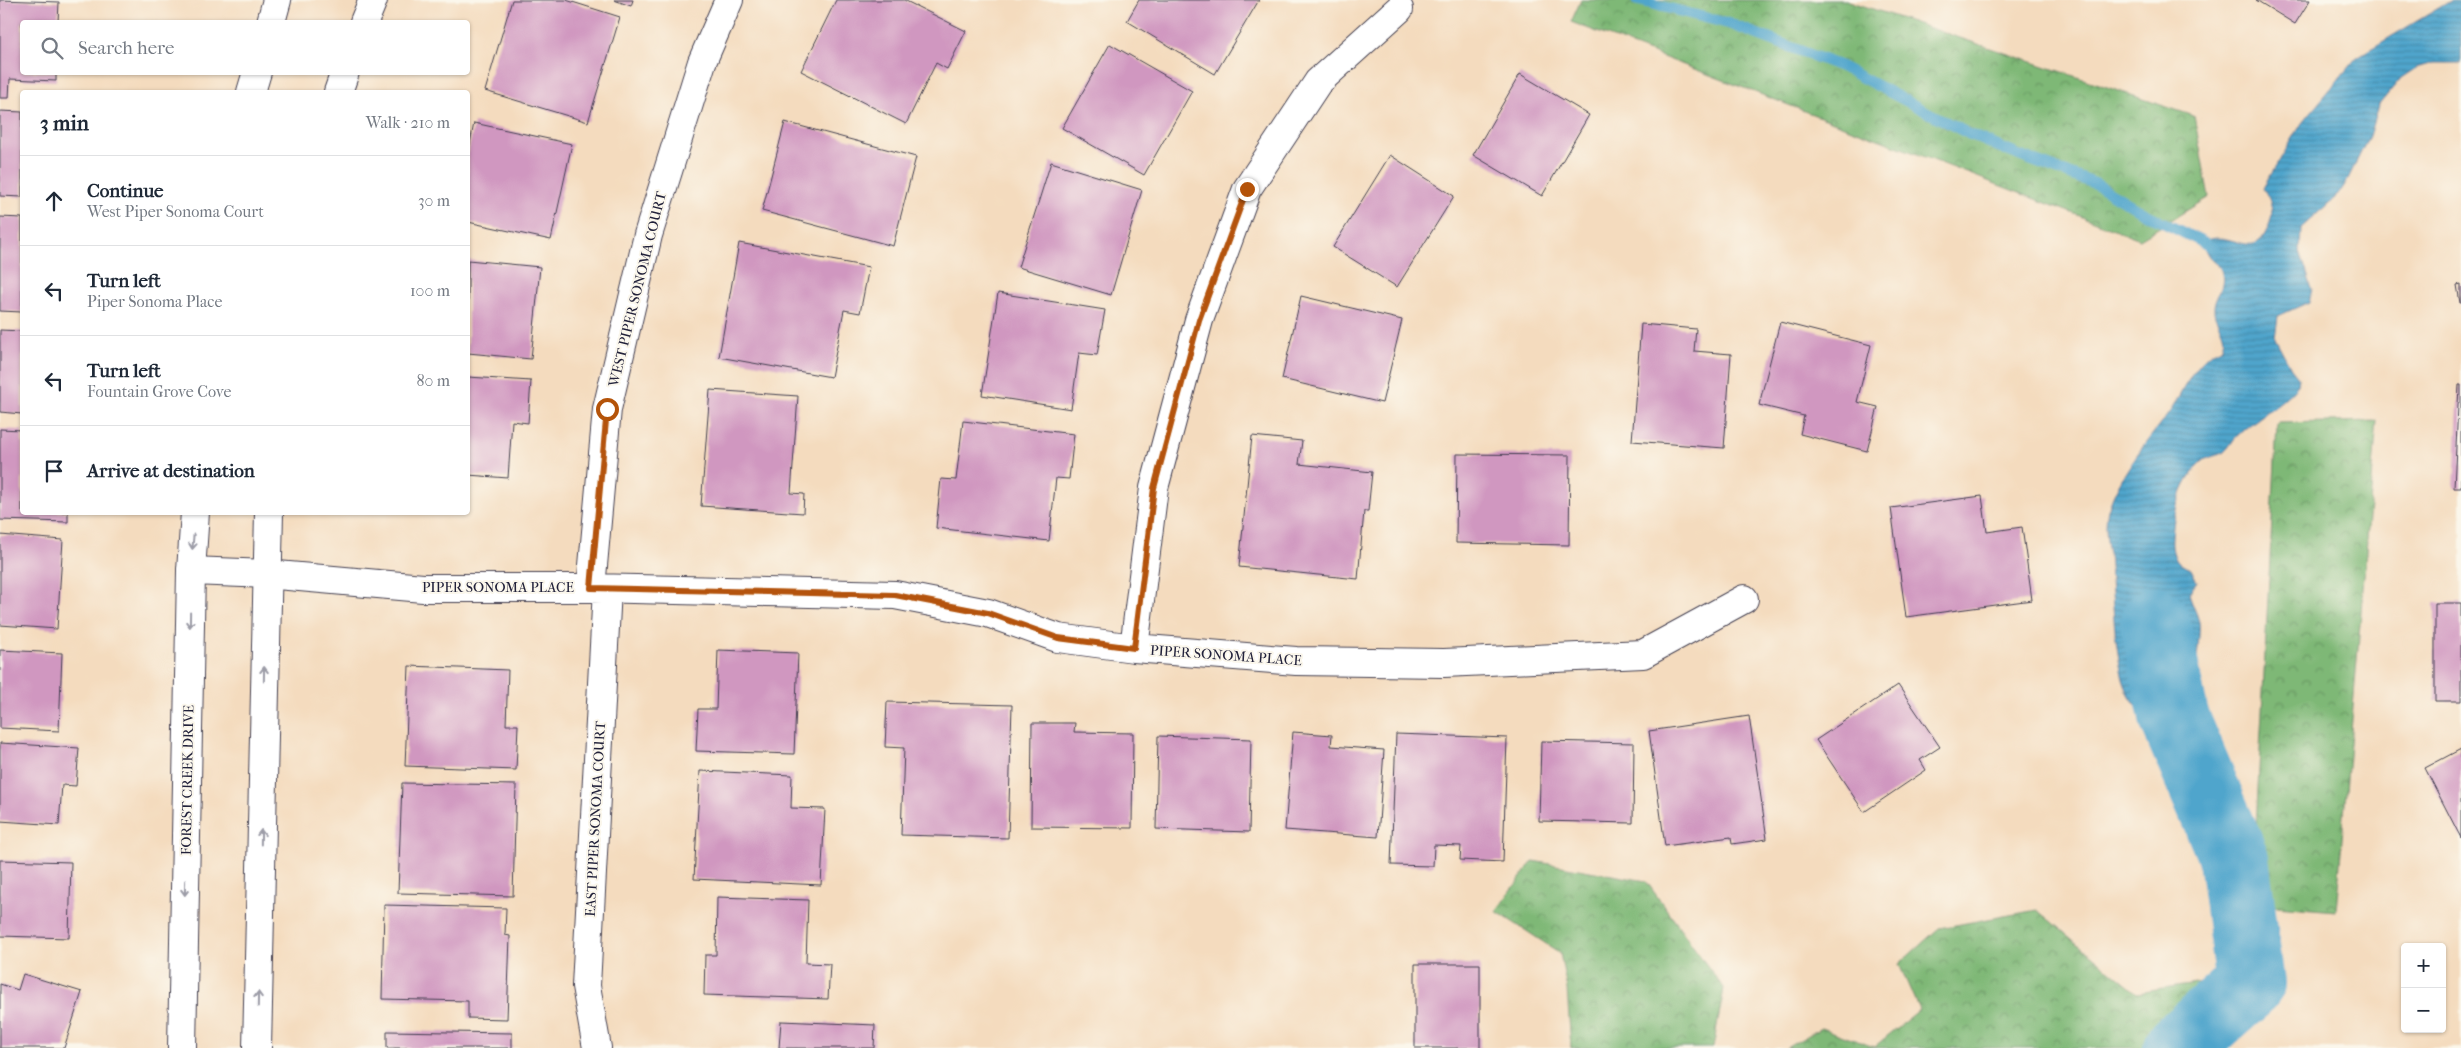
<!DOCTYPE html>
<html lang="en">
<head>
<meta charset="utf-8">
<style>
  body { margin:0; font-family:"IM FELL French Canon",serif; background:#f2f2f3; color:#1f2937 }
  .controls { position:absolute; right:15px; bottom:15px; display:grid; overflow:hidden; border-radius:5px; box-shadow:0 1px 4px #0004 }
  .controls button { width:45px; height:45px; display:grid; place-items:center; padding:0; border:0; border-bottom:1px solid #e0e1e3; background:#fff; color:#1f2937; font:25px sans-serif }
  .stop { position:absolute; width:15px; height:15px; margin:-11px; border:4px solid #b45309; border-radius:50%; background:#fff }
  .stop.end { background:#b45309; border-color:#fff; box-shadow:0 1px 5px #0008 }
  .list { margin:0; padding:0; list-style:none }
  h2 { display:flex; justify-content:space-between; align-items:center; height:65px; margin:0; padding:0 20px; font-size:21px }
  h2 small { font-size:16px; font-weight:400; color:#747a83 }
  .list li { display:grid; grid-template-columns:32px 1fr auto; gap:15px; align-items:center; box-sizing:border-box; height:90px; padding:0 20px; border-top:1px solid #e0e1e3 }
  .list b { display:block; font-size:19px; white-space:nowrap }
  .list p { margin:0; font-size:16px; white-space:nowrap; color:#747a83 }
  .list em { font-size:16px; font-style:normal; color:#747a83 }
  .icon { flex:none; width:28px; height:28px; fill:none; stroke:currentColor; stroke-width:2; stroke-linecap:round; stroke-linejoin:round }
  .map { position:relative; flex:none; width:2461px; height:1048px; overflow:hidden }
  .search { position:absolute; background:#fff; box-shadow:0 1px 4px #0004; left:20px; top:20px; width:450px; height:55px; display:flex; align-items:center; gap:12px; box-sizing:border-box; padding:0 18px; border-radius:5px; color:#747a83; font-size:19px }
  .panel { position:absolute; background:#fff; box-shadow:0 1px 4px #0004; left:20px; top:90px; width:450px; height:425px; border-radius:5px }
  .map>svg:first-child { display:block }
  .forest { fill:url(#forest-crowns); stroke:#506d58 }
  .water { fill:url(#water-rules); stroke:#396484 }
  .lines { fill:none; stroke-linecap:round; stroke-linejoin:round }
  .stream { stroke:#50a5cc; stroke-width:11 }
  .river { stroke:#50a5cc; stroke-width:70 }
  .building { fill:#d097c0 }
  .street-casing { stroke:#423e4f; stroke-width:30 }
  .secondary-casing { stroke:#423e4f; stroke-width:30 }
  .street { stroke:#fff; stroke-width:28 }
  .secondary { stroke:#fff; stroke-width:28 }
  .oneway { stroke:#9c9ca7 }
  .route { stroke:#b45309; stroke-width:6 }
  .labels { text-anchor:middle; stroke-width:4; stroke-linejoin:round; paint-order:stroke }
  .street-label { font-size:14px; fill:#22223b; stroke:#fbf7ec }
</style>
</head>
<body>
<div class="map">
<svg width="2461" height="1048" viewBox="0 0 2461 1048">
  <defs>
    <pattern id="forest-crowns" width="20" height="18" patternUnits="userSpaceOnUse" patternTransform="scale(1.25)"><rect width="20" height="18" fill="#7eb876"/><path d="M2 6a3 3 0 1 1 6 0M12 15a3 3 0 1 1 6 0" fill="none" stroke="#679562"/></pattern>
    <pattern id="water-rules" width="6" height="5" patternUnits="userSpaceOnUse" patternTransform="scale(1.25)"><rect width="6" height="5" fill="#50a5cc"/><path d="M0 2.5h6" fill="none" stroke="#4286a7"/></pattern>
  </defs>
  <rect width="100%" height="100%" fill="#fbf7ec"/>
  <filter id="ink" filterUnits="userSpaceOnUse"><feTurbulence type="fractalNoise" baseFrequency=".02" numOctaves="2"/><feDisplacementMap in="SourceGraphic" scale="10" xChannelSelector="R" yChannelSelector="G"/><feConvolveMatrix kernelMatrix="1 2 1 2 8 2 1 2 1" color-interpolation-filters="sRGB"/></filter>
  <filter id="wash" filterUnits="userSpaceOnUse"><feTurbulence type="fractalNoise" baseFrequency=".0096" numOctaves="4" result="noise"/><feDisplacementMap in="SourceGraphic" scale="20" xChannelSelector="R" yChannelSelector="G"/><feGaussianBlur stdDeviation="1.12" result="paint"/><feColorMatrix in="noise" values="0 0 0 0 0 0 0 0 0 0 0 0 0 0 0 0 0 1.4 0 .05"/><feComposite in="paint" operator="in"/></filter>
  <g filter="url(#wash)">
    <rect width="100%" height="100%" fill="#f4dbbe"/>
    <!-- forest -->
    <path class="forest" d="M1581,0H1846L2194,116L2209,197L2140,239L1571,22Z
      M2377,421L2336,911L2252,904L2277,423Z
      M1533,861L1646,881L1724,989L1713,1048H1571L1567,989L1560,953L1496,911Z
      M2037,910L2137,993L2228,979L2170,1048H1786L1821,1028L1874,1047L1919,1010L1899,964L1939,928Z"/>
    <!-- water -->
    <path class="water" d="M2452,0H2461V63H2433L2416,68L2401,78L2378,106L2369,136L2346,183L2338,195L2301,228L2300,251L2312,289L2309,302L2278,316L2275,338L2291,368L2299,378L2298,385C2280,406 2255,418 2236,437C2232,441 2229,448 2224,452C2218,456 2209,456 2203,461C2182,481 2174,508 2172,537C2171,553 2175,564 2191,569L2197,581L2189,593C2191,604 2197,612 2199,622C2201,635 2193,697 2186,708C2173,726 2150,719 2137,706C2130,698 2124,685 2122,675C2114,639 2113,603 2110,566C2109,547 2103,528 2108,510C2120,474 2143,446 2166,417C2184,394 2192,359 2221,348C2230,331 2213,323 2214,308C2214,294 2227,287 2221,270C2219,264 2211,260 2208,255C2205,251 2204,245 2202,240C2207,240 2213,238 2218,238C2242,239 2257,258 2269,225C2275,210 2271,201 2263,188L2302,123L2357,57Z"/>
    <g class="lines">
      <!-- stream -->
      <path class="stream" d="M1637,0L1730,24L1840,66L1969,134L2020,156L2096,184L2144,213L2214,248"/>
      <!-- river -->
      <path class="river" d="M2155,622L2174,717L2234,859L2250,984L2178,1048"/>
    </g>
    <g id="blocks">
      <!-- building -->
      <path class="building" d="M0,0L59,2L58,22H22V72H56V81L10,79L9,98H0Z
        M512,0H566L620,17L588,122L485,91Z
        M614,0H633L631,6Z
        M836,0H904L966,31L947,69L936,63L906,124L801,71Z
        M1139,0H1259L1215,74L1127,21Z
        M2256,0H2310L2295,24Z
        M1110,44L1192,91L1144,175L1062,128Z
        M1520,74L1589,115L1542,196L1473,155Z
        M0,111L22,112V197L0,196Z
        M785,122L916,157L893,246L762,211Z
        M474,123L572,144L551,240L468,222V154Z
        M1390,155L1454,196L1397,287L1333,247Z
        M1051,162L1142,190L1111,295L1018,267Z
        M0,217L22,218V312L0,311Z
        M739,243L869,267L860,313L844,310L831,377L719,357Z
        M468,260L540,267L531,359L468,353Z
        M2461,284V303H2460L2457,285Z
        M998,293L1105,310L1097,355L1079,353L1071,409L982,395Z
        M1301,296L1402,320L1382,403L1282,379Z
        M1780,322L1871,345L1857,402L1878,407L1867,451L1800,434L1804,416L1759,405Z
        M1641,324L1696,329L1694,351L1731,354L1724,448L1632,441Z
        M0,330L22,331V414L0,412Z
        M468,377L531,381L528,423L512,421L508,478L468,475Z
        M2459,385H2461V488H2454Z
        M710,390L798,396L791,493L804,494L803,513L701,506Z
        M963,421L1074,434L1069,479L1056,478L1049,541L936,528L941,479L956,480Z
        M0,429L22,430V512H68V522L0,520Z
        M1252,436L1302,441L1299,464L1372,472L1368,511H1364L1358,579L1239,567Z
        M1457,454L1570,455L1569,545L1456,543Z
        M1982,496L1987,532L2022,527L2032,600L1906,617L1891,508Z
        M0,535L63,540L57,629L0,625Z
        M2435,603H2461V701H2435Z
        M0,650L62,653L59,731L0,728Z
        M718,650L798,653L794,754L696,751L698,709H716Z
        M409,666L508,670L506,725H518L516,770L405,766Z
        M1898,685L1940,747L1920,760L1926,770L1864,812L1816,740Z
        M887,702L1012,705L1008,838L901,835L904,748L885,747Z
        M1749,716L1767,839L1732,844L1731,837L1665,846L1649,731Z
        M1032,723H1075L1074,732L1133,733L1132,828L1031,827Z
        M1293,732L1332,735L1331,746L1384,750L1378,837L1285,830Z
        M1396,734L1507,738L1503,862L1460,860L1461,846L1434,845L1433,866L1391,865Z
        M1158,736L1251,739L1249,832L1156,829Z
        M1541,741L1634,743L1633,823L1539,821Z
        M0,743L79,748L76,786L62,785L59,825L0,821Z
        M2461,749V838L2425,768Z
        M700,771L792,775L791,808L825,809L821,885L694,879Z
        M402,783L516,785L513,896L398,893Z
        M0,860L71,862L69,938L0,936Z
        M717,897L808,900L806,963L830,964L828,999L704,995L705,955H716Z
        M384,905L506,908L505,935L510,936L507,1019L468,1018V1001L382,999Z
        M1415,964H1480V1048H1415Z
        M23,974L82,992L64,1048H0V984L18,990Z
        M781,1021L875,1025L874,1048H779Z
        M387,1031L512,1033V1048H387Z"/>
    </g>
  </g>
  <g filter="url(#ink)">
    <use href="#blocks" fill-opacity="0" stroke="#423e4f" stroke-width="1"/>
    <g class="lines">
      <defs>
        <path id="street" d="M191,571L266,574L423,588H591L895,595L988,613L1058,638L1134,648L1296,661L1444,663L1643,654L1744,599
          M591,588L607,409L648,235L702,62L729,0
          M1134,648L1154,488L1199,320L1247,189L1318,82L1399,9
          M597,1048L586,986L607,589"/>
        <path id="secondary" d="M271,22L277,0
          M364,22L373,0
          M251,92L257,72
          M338,92L345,72
          M182,1048L191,571L195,512
          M257,1048L269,512"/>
      </defs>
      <!-- street casing -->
      <use href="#street" class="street-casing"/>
      <!-- secondary casing -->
      <use href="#secondary" class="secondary-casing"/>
      <!-- street -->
      <use href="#street" class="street"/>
      <!-- secondary -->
      <use href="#secondary" class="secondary"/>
    </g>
    <!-- one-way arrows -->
    <defs><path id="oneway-shaft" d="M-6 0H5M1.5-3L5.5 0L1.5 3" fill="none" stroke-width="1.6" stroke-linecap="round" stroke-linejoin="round" transform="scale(1.25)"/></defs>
    <g class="oneway">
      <use href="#oneway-shaft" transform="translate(193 542) rotate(95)"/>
      <use href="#oneway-shaft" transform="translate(190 620) rotate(91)"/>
      <use href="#oneway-shaft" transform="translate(264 674) rotate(-89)"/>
      <use href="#oneway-shaft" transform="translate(261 837) rotate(-89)"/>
      <use href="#oneway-shaft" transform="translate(185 888) rotate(91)"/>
      <use href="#oneway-shaft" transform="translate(258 999) rotate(-89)"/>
    </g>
  </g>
  <g class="lines" filter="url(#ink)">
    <!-- route -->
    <path class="route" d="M607,409L591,588L895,595L988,613L1058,638L1134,648L1154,488L1199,320L1247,189"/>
  </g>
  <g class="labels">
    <!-- street labels -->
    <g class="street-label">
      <text transform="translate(637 289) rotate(-76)" y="5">WEST PIPER SONOMA COURT</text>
      <text x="498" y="592">PIPER SONOMA PLACE</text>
      <text transform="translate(1226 655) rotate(4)" y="5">PIPER SONOMA PLACE</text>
      <text transform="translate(187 780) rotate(-89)" y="5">FOREST CREEK DRIVE</text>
      <text transform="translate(595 819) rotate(-87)" y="5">EAST PIPER SONOMA COURT</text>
    </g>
  </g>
</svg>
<div class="controls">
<button>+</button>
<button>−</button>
</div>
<div class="stop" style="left:607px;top:409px"></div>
<div class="stop end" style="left:1247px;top:189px"></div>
<div class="search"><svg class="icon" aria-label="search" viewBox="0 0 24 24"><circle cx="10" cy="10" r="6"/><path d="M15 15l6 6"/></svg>Search here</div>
<section class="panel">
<h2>3 min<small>Walk · 210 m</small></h2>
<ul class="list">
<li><svg class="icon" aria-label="ahead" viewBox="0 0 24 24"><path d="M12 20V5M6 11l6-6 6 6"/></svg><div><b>Continue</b><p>West Piper Sonoma Court</p></div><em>30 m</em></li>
<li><svg class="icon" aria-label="left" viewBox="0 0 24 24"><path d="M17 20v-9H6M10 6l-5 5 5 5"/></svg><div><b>Turn left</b><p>Piper Sonoma Place</p></div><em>100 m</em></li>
<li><svg class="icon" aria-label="left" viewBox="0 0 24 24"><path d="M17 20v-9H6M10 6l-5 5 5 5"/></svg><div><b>Turn left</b><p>Fountain Grove Cove</p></div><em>80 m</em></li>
<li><svg class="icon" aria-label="arrive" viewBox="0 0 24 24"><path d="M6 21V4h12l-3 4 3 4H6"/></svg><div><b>Arrive at destination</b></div></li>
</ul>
</section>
</div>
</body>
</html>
